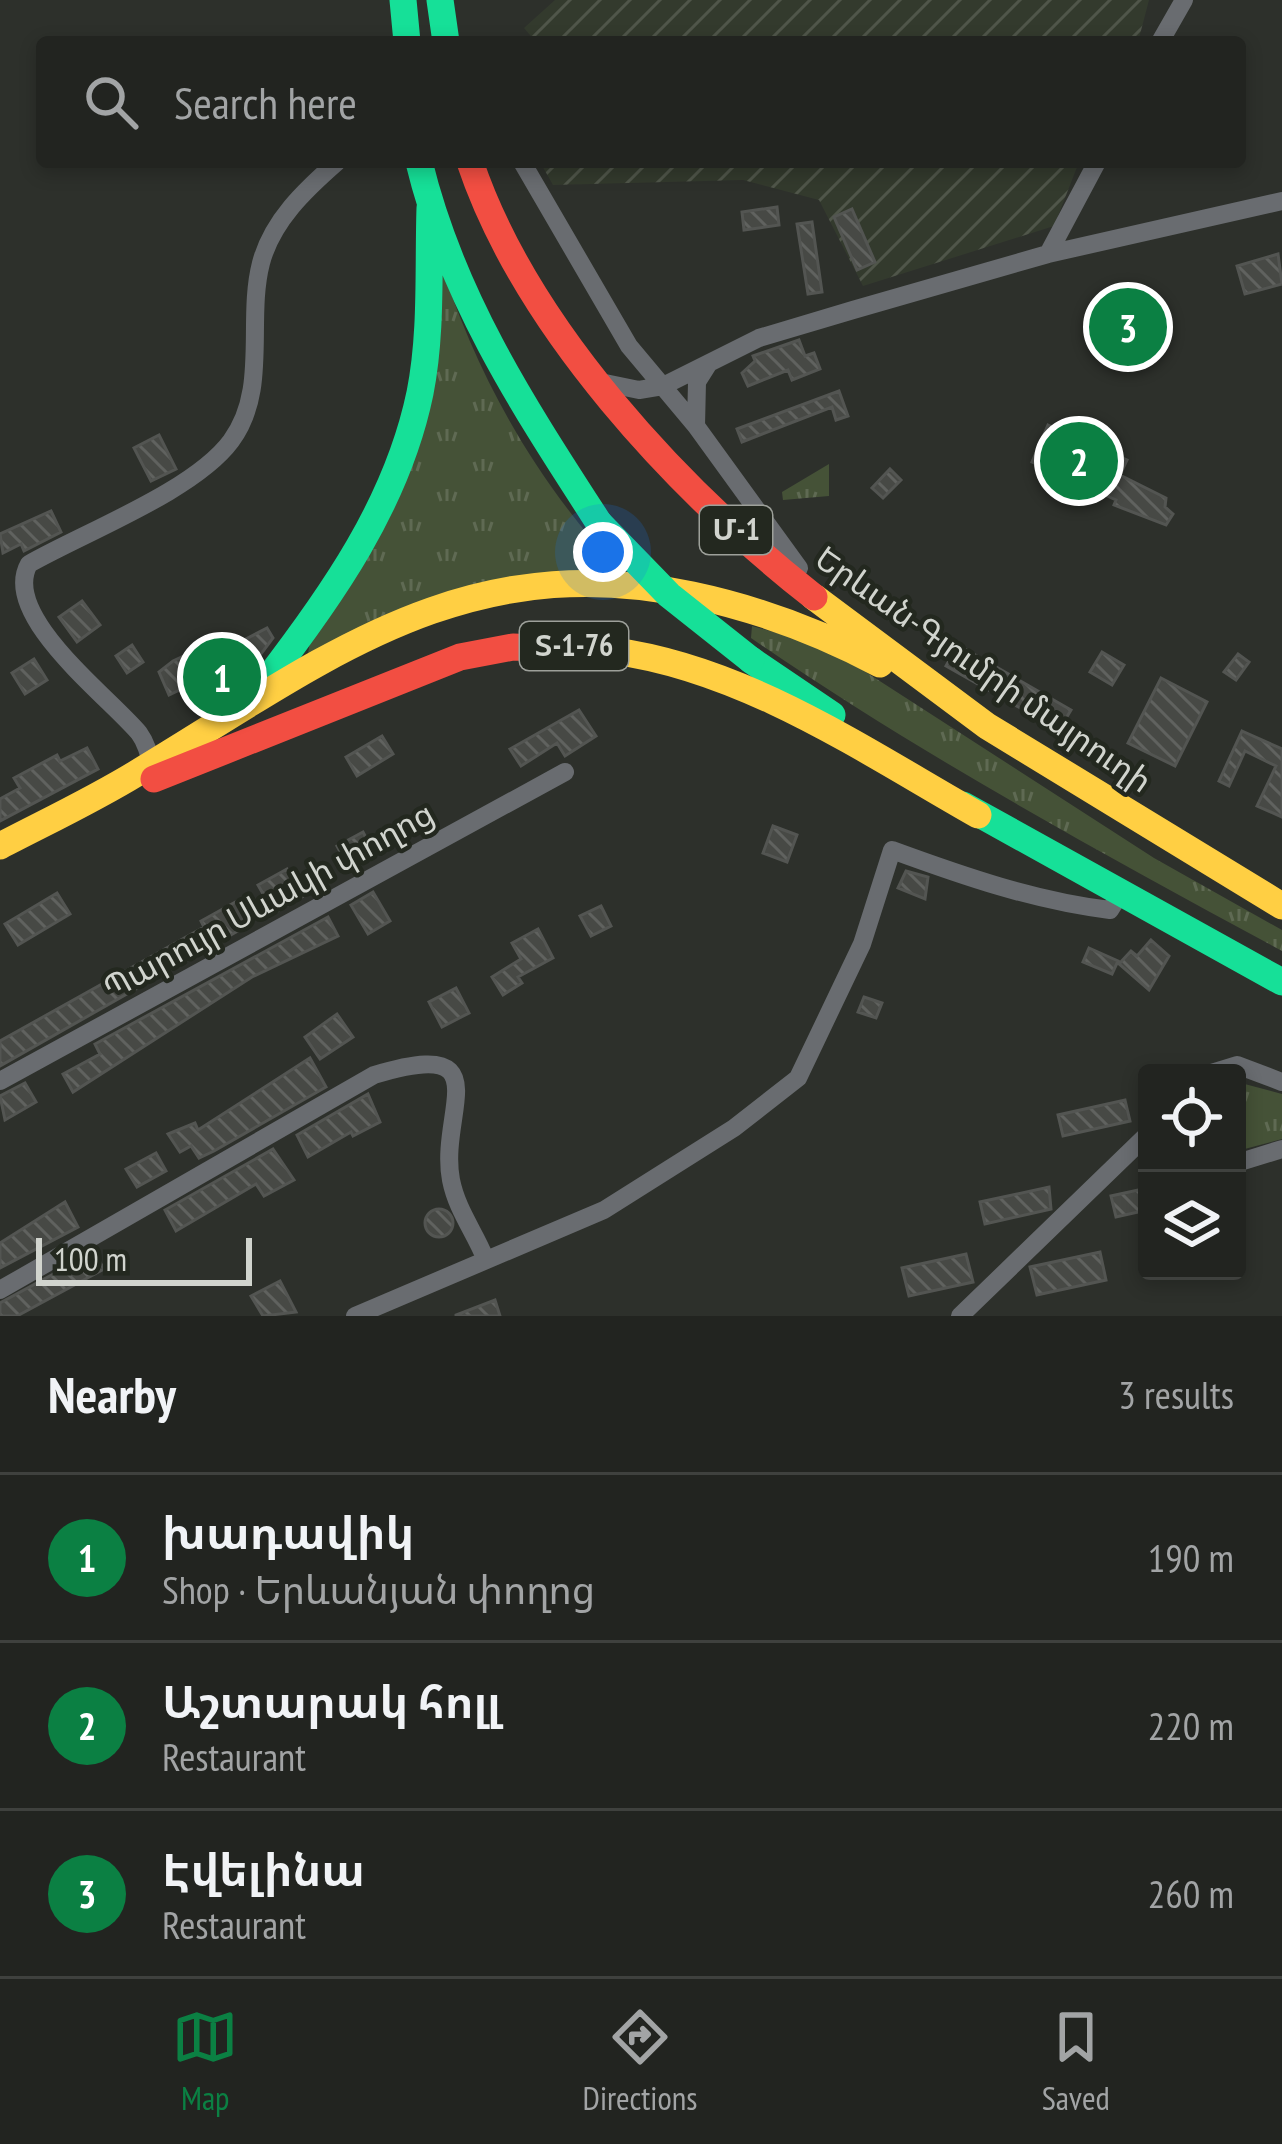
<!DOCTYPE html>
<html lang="en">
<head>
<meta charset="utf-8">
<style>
  body { margin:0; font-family:"PT Sans Narrow","Noto Sans Armenian",sans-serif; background:#2a2c29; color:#f1f3f6 }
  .controls { position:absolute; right:36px; bottom:36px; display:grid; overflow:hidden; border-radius:12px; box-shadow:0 6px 18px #0003 }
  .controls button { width:108px; height:108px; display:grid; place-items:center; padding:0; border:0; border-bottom:3px solid #3f413e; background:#222420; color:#f1f3f6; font:60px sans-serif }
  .scale { position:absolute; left:36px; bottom:30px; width:216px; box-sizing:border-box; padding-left:12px; border:6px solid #d1d4ce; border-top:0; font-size:33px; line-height:42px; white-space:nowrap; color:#d1d4ce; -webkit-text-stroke:9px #23281f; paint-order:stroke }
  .you { position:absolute; left:603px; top:552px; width:42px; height:42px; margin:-30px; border:9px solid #fff; border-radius:50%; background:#1a73e8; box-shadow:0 0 0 18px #1a73e833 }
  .badge { display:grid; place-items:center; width:78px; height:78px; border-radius:50%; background:#0b8043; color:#fff; font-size:39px; font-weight:700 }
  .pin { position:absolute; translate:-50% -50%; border:6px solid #fff; box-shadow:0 3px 12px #0006 }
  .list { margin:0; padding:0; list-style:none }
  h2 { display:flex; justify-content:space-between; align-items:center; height:156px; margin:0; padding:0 48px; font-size:51px }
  h2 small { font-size:39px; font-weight:400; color:#a2a4a5 }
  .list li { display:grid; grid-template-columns:78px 1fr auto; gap:36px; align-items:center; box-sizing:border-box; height:168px; padding:0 48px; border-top:3px solid #3f413e }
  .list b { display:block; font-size:45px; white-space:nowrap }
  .list p { margin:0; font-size:39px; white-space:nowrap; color:#a2a4a5 }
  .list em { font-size:39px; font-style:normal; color:#a2a4a5 }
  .icon { flex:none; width:66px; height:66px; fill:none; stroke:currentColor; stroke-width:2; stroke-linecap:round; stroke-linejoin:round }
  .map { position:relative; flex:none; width:1282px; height:1316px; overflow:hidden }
  .search { position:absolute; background:#222420; box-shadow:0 6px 18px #0003; left:36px; right:36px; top:36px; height:132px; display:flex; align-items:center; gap:30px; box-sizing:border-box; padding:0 42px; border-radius:12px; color:#a2a4a5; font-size:45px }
  .sheet { height:660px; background:#222420 }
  nav { display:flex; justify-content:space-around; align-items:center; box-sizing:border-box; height:168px; border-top:3px solid #3f413e; background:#222420; font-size:33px; color:#a2a4a5 }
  nav a { display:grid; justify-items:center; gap:6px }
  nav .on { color:#0b8043 }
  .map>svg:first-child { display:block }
  .industrial { fill:url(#industrial-furrows) }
  .grass { fill:url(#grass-tufts) }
  .building { fill:url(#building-back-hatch); stroke:#535552; stroke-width:3 }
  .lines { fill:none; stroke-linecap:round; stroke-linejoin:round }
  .street { stroke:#696c70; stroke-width:18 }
  .fast { stroke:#16e098; stroke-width:27 }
  .slow { stroke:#ffcf43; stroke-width:27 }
  .jam { stroke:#f24e42; stroke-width:27 }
  .fast-bridge { stroke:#16e098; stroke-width:27 }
  .labels { text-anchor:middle; stroke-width:9; stroke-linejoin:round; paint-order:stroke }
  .shield { fill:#23281f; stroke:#9da09a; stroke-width:3 }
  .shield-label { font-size:30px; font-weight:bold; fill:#d1d4ce }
  .street-label { font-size:33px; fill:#d1d4ce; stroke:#23281f }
</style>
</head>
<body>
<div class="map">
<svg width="1282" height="1316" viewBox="0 0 1282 1316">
  <defs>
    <pattern id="industrial-furrows" width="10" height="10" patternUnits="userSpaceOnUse" patternTransform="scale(3)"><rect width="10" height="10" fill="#333a2d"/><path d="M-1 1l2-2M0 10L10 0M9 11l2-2" fill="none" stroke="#50564a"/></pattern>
    <pattern id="grass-tufts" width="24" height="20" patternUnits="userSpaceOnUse" patternTransform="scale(3)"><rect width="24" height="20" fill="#455237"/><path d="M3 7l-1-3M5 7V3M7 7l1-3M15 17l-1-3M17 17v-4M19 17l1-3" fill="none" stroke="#5f6a53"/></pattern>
    <pattern id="building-back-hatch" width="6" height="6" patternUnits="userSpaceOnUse" patternTransform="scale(3)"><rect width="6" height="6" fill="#474945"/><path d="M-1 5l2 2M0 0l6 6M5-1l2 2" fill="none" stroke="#60625f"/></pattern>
  </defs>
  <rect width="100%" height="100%" fill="#2d302b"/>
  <!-- industrial -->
  <path class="industrial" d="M555,0H1149L1138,42H536L524,28Z
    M540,162H1079L1054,226L863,286L819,200L743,180L553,185Z"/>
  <!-- grass -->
  <path class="grass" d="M436,249C473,369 531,474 616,567L307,659L310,642L379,532Z
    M829,464V496L783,500L782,492Z
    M752,626L827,647L1154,858L1282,930V951C1101,853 921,755 751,638Z
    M1237,1082L1282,1094V1139L1237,1151Z"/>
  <!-- building -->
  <path class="building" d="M777,207L779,225L744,230L742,212Z
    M852,209L875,262L857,270L834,217Z
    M812,222L822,292L808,294L797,224Z
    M1278,254L1282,284L1245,294L1237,266Z
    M1114,296L1153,311L1135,358L1096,343Z
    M799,340L805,356L814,353L820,369L792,380L788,370L748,386L742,373L755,361L753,356Z
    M839,391L848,416L836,420L832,407L742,442L737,429Z
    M1048,425L1127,460L1120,475L1166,498L1165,507L1173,514L1166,525L1114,505L1116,500L1032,462Z
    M159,435L176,469L151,481L134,448Z
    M890,469L901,480L883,498L872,488Z
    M51,511L61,532L24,551L21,544L3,553L0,534Z
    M82,601L100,625L77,642L59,617Z
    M267,628L273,638L246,674L218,688L211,675L169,695L159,672L173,661L188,654L194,666Z
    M132,645L143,662L127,673L116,656Z
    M958,645L1071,710L1059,730L946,666Z
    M1102,652L1124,665L1112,685L1090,672Z
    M1238,654L1249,662L1236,680L1224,672Z
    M34,659L47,680L25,694L12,673Z
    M1161,678L1207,702L1175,766L1128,743Z
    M579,710L596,736L565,756L557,743L521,766L510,749Z
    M1242,731L1282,749V817L1257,806L1276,766L1245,751L1229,786L1219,781Z
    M382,736L393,754L357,776L346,757Z
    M87,748L98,769L0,821V799L20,788L14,778L57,755L60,761Z
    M773,826L797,835L787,862L763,853Z
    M363,832L375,855L349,868L337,846Z
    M287,869L302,897L274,913L258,885Z
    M906,871L928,877L925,899L898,888Z
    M373,892L390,921L368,934L351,905Z
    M57,893L70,914L18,945L5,924Z
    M239,900L252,923L0,1066V1041L204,927L201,921Z
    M601,906L611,926L591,936L580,916Z
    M328,917L338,936L252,977L73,1092L63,1074L100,1054L95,1044Z
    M538,929L553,958L518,977L522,983L503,995L492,977L521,959L512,943Z
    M1151,940L1169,956L1149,990L1119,964L1131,951L1137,956Z
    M1089,948L1118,961L1112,974L1083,962Z
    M456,988L469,1013L442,1027L429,1002Z
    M864,997L882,1003L876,1018L858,1012Z
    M337,1014L353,1037L320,1059L305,1037Z
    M310,1058L326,1087L214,1151L199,1158L191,1146L180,1152L168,1134L195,1123L198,1130Z
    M25,1083L36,1102L5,1120L0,1096Z
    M368,1094L380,1122L353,1136L351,1132L308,1157L297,1135Z
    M1125,1100L1130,1121L1063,1136L1058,1115Z
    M273,1149L294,1180L264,1196L256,1184L176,1231L165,1210Z
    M156,1153L166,1171L137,1187L126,1169Z
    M1049,1187L1051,1209L985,1224L980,1202Z
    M1147,1188V1210L1116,1217L1111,1196Z
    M65,1202L78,1227L0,1268V1243Z
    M425 1223a14 14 0 1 1 28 0a14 14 0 1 1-28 0Z
    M94,1252L104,1269L17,1316H0V1303Z
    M1100,1252L1106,1280L1037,1295L1030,1267Z
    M966,1254L973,1282L909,1296L902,1268Z
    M280,1281L296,1312L263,1316L251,1296Z
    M495,1300L500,1316H456V1315Z"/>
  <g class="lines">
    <!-- street -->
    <path class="street" d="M1160,42L1184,0
      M522,162L629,346L696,426L799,568
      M1048,254L1097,162
      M605,383L639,390L663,386L759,338L853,310L1048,254L1282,201
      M696,426L697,382L709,363
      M152,768C149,755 147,744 139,733C108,696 0,615 29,564C85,532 194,491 231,441C269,390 246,321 261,263C272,221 305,190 337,162
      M1211,1073L1237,1065L1282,1082
      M0,1081L565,772
      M1237,1163L1282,1149
      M0,1290L374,1075C503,1036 438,1112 451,1180C457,1210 474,1231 485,1258
      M355,1316L604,1210L734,1128L798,1078L862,944L892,850C963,876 1035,901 1110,910L1120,894
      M960,1316L1147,1135"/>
    <!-- fast -->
    <path class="fast" d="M403,0L407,42
      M440,0L446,42
      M419,162C452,298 524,407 599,523
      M751,660L832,715
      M263,685C331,597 397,504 420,393C432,333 428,269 430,208
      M963,805L1282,982"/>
    <!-- slow -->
    <path class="slow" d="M814,597L987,726L1282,906
      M614,651C746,669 865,751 978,815
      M0,846C46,822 93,800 137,773C323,661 462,546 692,595C758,609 820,632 880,664"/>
    <!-- jam -->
    <path class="jam" d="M470,162C526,328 678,490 814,597
      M154,779L460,657L513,647L614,651"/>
    <!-- fast-bridge -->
    <path class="fast-bridge" d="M599,523L669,595L751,660"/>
  </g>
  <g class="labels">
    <!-- shield labels -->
    <g class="shield">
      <rect x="700" y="506" width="72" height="48" rx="9"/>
      <rect x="520" y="622" width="108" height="48" rx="9"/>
    </g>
    <g class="shield-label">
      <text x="736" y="540">Մ-1</text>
      <text x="574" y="656">Տ-1-76</text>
    </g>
    <!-- street labels -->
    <g class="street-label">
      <text transform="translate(984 669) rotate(35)" y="12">Երևան-Գյումրի մայրուղի</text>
      <text transform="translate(268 900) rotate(-29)" y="12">Պարույր Սևակի փողոց</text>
    </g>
  </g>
</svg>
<div class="controls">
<button><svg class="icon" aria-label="locate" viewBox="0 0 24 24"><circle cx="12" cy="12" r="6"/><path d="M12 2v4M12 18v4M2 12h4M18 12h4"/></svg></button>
<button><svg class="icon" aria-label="layers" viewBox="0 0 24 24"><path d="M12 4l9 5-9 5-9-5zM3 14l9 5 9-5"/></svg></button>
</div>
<div class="scale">100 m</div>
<div class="you"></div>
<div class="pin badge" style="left:222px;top:677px">1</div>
<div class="pin badge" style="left:1079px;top:461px">2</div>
<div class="pin badge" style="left:1128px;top:327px">3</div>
<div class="search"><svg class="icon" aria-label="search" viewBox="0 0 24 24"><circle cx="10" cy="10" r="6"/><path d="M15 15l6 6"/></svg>Search here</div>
</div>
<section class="sheet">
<h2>Nearby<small>3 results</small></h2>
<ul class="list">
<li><span class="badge">1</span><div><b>խադավիկ</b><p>Shop · Երևանյան փողոց</p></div><em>190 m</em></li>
<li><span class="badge">2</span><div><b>Աշտարակ հոլլ</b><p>Restaurant</p></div><em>220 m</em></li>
<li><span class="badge">3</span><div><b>Էվելինա</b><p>Restaurant</p></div><em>260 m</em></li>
</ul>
</section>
<nav>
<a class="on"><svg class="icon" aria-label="map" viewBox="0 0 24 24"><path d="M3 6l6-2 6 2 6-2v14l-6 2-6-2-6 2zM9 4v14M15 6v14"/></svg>Map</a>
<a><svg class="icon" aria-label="directions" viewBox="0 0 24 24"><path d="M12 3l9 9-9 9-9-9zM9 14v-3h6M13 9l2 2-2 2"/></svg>Directions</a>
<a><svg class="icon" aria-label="saved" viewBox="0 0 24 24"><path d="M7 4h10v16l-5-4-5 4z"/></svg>Saved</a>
</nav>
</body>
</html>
